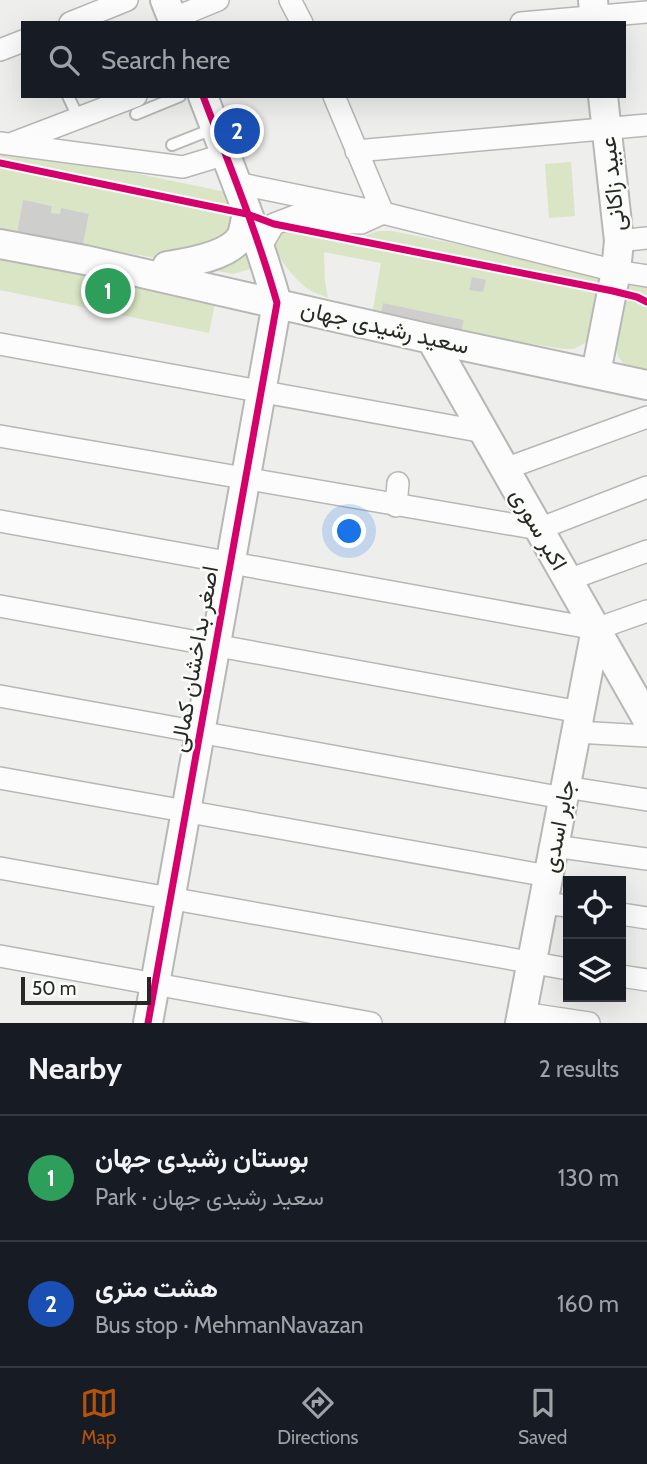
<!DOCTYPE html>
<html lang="en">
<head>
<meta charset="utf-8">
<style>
  body { margin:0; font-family:Cabin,Vazirmatn,sans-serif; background:#242831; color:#f1f3f6 }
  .controls { position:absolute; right:21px; bottom:21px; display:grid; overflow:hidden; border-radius:0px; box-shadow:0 7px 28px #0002 }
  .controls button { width:63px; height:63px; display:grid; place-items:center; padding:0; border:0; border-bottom:2px solid #363941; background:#171b24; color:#f1f3f6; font:35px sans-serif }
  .scale { position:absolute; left:21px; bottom:18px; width:130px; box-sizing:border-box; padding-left:7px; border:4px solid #282827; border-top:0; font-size:19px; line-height:24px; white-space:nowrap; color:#282827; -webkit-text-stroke:5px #fbfdf9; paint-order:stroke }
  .you { position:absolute; left:350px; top:532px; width:24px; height:24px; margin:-18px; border:5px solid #fff; border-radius:50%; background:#1a73e8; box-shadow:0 0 0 10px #1a73e833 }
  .badge { display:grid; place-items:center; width:46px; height:46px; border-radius:50%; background:#b45309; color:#fff; font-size:23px; font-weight:700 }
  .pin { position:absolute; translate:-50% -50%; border:4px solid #fff; box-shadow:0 2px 7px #0006 }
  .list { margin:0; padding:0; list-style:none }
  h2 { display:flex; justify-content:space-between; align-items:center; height:91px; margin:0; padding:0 28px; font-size:30px }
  h2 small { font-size:23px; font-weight:400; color:#9ea1a6 }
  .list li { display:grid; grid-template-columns:46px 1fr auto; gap:21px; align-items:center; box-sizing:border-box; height:126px; padding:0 28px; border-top:2px solid #363941 }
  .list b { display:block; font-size:26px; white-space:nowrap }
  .list p { margin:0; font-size:23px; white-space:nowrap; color:#9ea1a6 }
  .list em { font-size:23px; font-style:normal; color:#9ea1a6 }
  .icon { flex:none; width:38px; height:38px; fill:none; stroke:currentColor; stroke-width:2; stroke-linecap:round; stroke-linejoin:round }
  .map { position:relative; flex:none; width:647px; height:1023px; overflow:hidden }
  .search { position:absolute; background:#171b24; box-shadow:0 7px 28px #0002; left:21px; right:21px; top:21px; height:77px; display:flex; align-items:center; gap:18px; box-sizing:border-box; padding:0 24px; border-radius:0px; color:#9ea1a6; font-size:26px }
  .sheet { height:343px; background:#171b24 }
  nav { display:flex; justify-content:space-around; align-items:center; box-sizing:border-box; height:98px; border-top:2px solid #363941; background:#171b24; font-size:19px; color:#9ea1a6 }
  nav a { display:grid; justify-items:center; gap:4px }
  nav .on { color:#b45309 }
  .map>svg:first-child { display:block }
  .green { fill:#d9e5c4 }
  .building { fill:#cececd }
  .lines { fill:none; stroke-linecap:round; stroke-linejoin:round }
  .lane-casing { stroke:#b7b7b6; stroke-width:14 }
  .street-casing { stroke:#b7b7b6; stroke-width:24 }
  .secondary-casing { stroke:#b7b7b6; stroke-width:32 }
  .lane { stroke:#fcfcfc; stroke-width:10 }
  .street { stroke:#fcfcfc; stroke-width:21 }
  .secondary { stroke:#fcfcfc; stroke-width:28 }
  .cycleway-casing { stroke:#fbfdf9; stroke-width:11 }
  .cycleway { stroke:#d6006c; stroke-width:7 }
  .labels { text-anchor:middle; stroke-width:5; stroke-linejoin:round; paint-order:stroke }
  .street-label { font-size:23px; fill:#282827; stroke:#fbfdf9 }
</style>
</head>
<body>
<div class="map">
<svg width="647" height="1023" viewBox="0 0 647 1023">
  <rect width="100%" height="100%" fill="#eeeeed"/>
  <!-- green -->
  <path class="green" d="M0,145L235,194L231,237L156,258L83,245L89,214L61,209L60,214L51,213L52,206L23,201L17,233L0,228Z
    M571,162L575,216L549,218L545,164Z
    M303,224L360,237L379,231H392L589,271L598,275L603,281L590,340L574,349H564L461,333L464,320L383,303L380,316L373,309L381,263L324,252L325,281L328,298C322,295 314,293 308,289C297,281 265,248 277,234C283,228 295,226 303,224Z
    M246,244L253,265L250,269L233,274L202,268Z
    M0,248L217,293L209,333L0,290Z
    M634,284L647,285V369L624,365L618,356L614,339L625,289Z"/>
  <!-- building -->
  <path class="building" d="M23,200L52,206L51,213L60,214L61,208L89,214L83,245L17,233Z
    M472,277L486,280L483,292L469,290Z
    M383,303L464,320L461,333L380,316Z"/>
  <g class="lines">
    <defs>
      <path id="lane" d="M68,96L79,119
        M136,114L180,96
        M172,145L215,128"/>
      <path id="street" d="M290,0L302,23
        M172,19L218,0
        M70,23L127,0
        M521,23L647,12
        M0,50L23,41
        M334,96L383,213
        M0,143L183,167L226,154
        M13,143L136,96
        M356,151L647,125
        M236,183L383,213L616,271L647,276
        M619,241L647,238
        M261,246L274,224L295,216L335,222L361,223L383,213
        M0,344L484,432
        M0,436L539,529L647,487
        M505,469L647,417
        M396,506L398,483
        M0,521L596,629L647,611
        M568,580L647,551
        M0,606L580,712
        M0,696L563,798
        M576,732L647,736
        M0,778L548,876
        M565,787L647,800
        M554,846L647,859
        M0,868L568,969
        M543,903L568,906
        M621,914L647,918
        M0,956L371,1023
        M621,976L647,980
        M522,1013L589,1023"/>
      <path id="secondary" d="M165,0L174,23
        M593,0L595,23
        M0,244L85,260L431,339L647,385
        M167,266C187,263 229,256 241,237C244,231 245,221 247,214
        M431,339L647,719
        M596,373L616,271L619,241L603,96
        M148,1023L277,303C257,232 229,164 203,96
        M520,1023L596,629"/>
    </defs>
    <!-- lane casing -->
    <use href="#lane" class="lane-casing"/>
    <!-- street casing -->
    <use href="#street" class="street-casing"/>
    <!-- secondary casing -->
    <use href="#secondary" class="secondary-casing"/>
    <!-- lane -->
    <use href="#lane" class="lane"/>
    <!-- street -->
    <use href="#street" class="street"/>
    <!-- secondary -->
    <use href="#secondary" class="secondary"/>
    <defs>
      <path id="cycleway" d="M0,163L247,214L274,224L613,291L637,297L647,302
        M148,1023L277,303C257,232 229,164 203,96"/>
    </defs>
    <!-- cycleway casing -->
    <use href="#cycleway" class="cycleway-casing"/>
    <!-- cycleway -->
    <use href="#cycleway" class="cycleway"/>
  </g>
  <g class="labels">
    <!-- street labels -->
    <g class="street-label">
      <text transform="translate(612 184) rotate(-96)" y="8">عبید زاکانی</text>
      <text transform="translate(385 327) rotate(13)" y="8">سعید رشیدی جهان</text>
      <text transform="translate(539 529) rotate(60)" y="8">اکبر سوری</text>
      <text transform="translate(194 659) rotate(-80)" y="8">اصغر بداخشان کمالی</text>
      <text transform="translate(558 826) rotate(-79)" y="8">جابر اسدی</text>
    </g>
  </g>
</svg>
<div class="controls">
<button><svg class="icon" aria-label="locate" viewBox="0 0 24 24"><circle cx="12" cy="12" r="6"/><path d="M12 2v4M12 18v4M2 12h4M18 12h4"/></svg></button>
<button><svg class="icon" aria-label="layers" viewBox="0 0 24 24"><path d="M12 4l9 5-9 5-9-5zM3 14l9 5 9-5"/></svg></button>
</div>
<div class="scale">50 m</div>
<div class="you"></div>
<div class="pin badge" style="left:108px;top:291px;background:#2e9e5b">1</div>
<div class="pin badge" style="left:237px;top:131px;background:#1a4fb4">2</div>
<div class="search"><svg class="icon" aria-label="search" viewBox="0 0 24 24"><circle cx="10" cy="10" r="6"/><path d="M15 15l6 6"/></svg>Search here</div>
</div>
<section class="sheet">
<h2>Nearby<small>2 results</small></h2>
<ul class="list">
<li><span class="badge" style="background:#2e9e5b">1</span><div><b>بوستان رشیدی جهان</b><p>Park · سعید رشیدی جهان</p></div><em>130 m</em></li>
<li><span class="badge" style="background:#1a4fb4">2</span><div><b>هشت متری</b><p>Bus stop · MehmanNavazan</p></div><em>160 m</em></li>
</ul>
</section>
<nav>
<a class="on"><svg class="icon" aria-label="map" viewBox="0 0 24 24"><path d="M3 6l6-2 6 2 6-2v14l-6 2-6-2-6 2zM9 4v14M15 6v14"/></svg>Map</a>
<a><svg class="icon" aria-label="directions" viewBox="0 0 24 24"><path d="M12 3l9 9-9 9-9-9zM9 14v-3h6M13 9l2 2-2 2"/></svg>Directions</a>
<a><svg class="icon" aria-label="saved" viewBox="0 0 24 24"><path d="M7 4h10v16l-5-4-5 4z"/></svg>Saved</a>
</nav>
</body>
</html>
